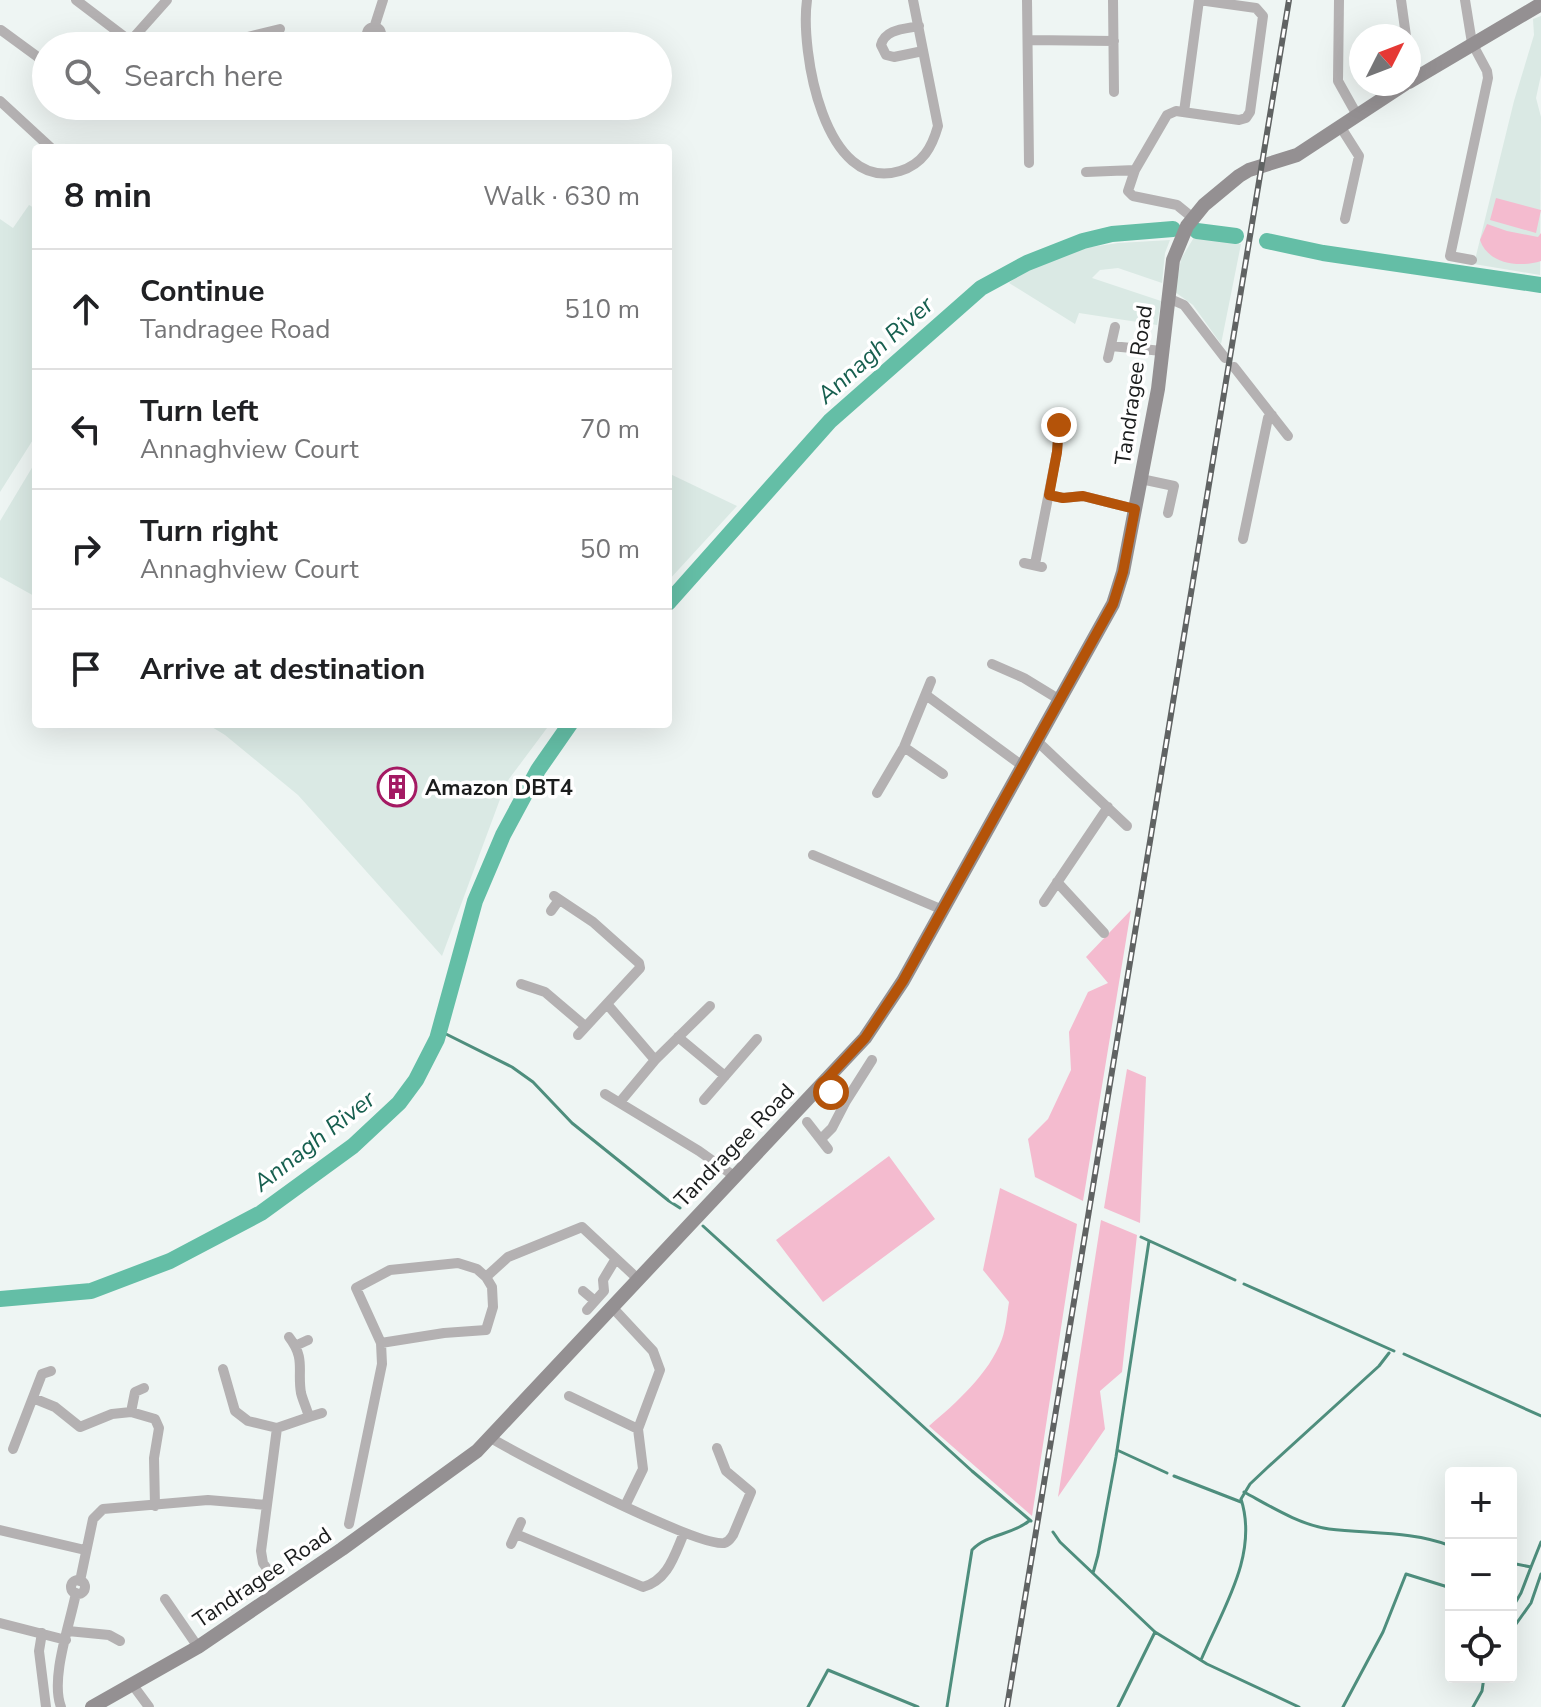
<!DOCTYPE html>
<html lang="en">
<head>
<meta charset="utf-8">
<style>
  body { margin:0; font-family:"Nunito Sans",sans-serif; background:#f2f2f2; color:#202124 }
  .controls { position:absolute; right:24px; bottom:24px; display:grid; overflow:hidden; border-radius:8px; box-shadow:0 8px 32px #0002 }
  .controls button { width:72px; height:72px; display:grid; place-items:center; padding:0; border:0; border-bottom:2px solid #e0e0e0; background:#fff; color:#202124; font:40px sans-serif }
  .compass { position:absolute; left:1349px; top:24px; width:72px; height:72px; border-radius:50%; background:#fff; box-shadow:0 8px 32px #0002; rotate:48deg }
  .stop { position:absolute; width:24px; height:24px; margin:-18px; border:6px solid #b45309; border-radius:50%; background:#fff }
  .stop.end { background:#b45309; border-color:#fff; box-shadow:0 2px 8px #0008 }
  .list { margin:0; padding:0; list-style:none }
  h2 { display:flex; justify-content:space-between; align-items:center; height:104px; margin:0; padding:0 32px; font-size:34px }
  h2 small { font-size:26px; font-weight:400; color:#757577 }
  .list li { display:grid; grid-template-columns:52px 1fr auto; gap:24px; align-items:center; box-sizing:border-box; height:120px; padding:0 32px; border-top:2px solid #e0e0e0 }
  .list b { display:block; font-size:30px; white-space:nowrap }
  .list p { margin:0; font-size:26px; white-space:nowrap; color:#757577 }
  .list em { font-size:26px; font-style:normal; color:#757577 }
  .icon { flex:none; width:44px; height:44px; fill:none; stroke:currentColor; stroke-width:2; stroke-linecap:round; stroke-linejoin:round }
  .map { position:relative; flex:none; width:1541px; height:1707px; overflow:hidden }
  .search { position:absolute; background:#fff; box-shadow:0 8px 32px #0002; left:32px; top:32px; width:640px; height:88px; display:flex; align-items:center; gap:20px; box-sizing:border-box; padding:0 28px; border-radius:44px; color:#757577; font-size:30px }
  .panel { position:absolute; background:#fff; box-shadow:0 8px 32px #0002; left:32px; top:144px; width:640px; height:584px; border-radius:8px }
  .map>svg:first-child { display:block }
  .built { fill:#dae9e4 }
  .green { fill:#f4bbcf }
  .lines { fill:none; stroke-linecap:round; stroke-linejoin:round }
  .stream { stroke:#4e8e7d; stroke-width:3 }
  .river { stroke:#64bea6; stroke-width:16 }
  .minor { stroke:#b4b1b2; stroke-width:10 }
  .secondary { stroke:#949092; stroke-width:14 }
  .rail-casing { stroke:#606363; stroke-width:6 }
  .rail { stroke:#fff; stroke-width:3; stroke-dasharray:9; stroke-linecap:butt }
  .route { stroke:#b45309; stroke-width:10 }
  .labels { text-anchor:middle; stroke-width:7; stroke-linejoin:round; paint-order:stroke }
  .street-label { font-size:22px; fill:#1b1d1d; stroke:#fff }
  .poi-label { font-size:22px; font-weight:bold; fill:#1b1d1d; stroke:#fff; text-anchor:start }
  .water-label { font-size:24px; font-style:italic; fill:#175f4f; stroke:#fff }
</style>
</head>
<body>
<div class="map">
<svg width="1541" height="1707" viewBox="0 0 1541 1707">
  <rect width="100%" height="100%" fill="#eef5f3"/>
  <!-- built -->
  <path class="built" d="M1541,16V75L1536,98L1541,117L1540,275L1474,264L1514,101L1534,35L1533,19Z
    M29,205L36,209V435L0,492V219L13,228Z
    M1196,234L1199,236L1241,244L1221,344L1193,305L1175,292L1181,259Z
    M1170,240L1165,253L1162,283L1118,268L1100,270L1092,278L1161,301L1157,325L1079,313L1075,324L1009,283L1029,267L1078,249L1118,243Z
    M36,461V597L0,577V521Z
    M668,473L737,506L668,581Z
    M207,724H550L506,783L442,956L298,795L225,735Z"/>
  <!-- green -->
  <path class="green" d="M1496,198L1541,210L1536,233L1490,220Z
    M1487,224L1507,231L1538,237L1541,233V261C1519,268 1488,264 1480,240Z
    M1131,910L1083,1201L1035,1177L1028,1139L1048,1119L1071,1070L1069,1032L1088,992L1108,983L1086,957Z
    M1127,1069L1146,1077L1140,1223L1104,1208Z
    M889,1156L935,1219L823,1302L776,1240Z
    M1000,1188L1077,1224L1032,1516L929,1426C956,1403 989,1374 1002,1339C1006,1328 1007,1314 1009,1302L983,1270Z
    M1101,1220L1137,1235L1122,1372L1100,1391L1105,1429L1058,1497Z"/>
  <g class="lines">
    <!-- stream -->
    <path class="stream" d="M440,1031L512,1067L533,1082L572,1123L669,1201L680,1208
      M703,1226L972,1471L1031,1521
      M1141,1237L1235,1280
      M1244,1284L1394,1351
      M1404,1354L1541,1416
      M1117,1450L1167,1473
      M1174,1476L1241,1502
      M1244,1492C1270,1506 1300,1525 1329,1529C1370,1534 1412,1531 1451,1546
      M1053,1532L1060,1542L1155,1632L1207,1664L1299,1707
      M1511,1563L1531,1567L1521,1593L1511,1610
      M1531,1567L1541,1542
      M1093,1573L1098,1555L1116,1457L1149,1241
      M1511,1631L1531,1603L1541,1574
      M1201,1660C1222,1610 1259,1555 1241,1499L1250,1484L1268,1467L1379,1366L1389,1353
      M808,1707L828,1670L918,1707
      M947,1707L972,1550C987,1534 1012,1535 1029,1521
      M1118,1707L1155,1632
      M1343,1707L1383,1632L1406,1574L1451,1588
      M1473,1707L1482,1691L1484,1677"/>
    <!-- river -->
    <path class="river" d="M1197,231L1236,236
      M1267,241L1323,253L1541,285
      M668,603L830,421L981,288L1027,263L1083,241L1112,234L1173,229
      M0,1299L91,1291L170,1261L261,1213L353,1146L399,1103L416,1080L437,1039L475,901L503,835L538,770L570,724"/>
    <!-- minor -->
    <path class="minor" d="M76,0L130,41
      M807,0C800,50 824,194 900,171C923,164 932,147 938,126L913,0
      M1027,0L1029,163
      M1113,0L1114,92
      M1339,0L1338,81L1357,115
      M1401,0L1406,36
      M1465,0L1472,43L1487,71L1488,78L1450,256L1472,260
      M919,26C904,29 885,29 881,45L886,55L894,57L923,51
      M367 34a7 7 0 1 1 14 0a7 7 0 1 1-14 0Z
      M374,28L383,0
      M1,30L46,63
      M1028,40L1114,41
      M228,42L280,29
      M126,46L167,0
      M1409,56L1415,78
      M0,101L51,148
      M102,106L109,112
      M1184,112L1199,0
      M1340,126L1359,156L1345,219
      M1086,172L1135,170
      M1193,218L1177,205L1133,196L1128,191L1135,170L1167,115L1176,111L1239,120L1246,118L1250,112L1263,16L1256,8L1199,0
      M1168,298L1184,305L1225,358
      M1111,346L1162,351
      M1108,358L1115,327
      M1234,367L1288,436
      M1046,423L1070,426
      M1141,479L1174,486L1168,513
      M1049,495L1063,498L1083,496L1135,509
      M1243,539L1268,418L1272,415
      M1024,563L1042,567
      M1035,564L1057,452L1059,425
      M992,664L1024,678L1060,700
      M926,695L1024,767
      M1038,742L1127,826
      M904,747L943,774
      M877,793L904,747L931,681
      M813,855L943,910
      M1057,882L1104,933
      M554,896L593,922L639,963L640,968L578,1035
      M1044,902L1108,807
      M551,911L559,900
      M521,984L545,992L585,1026
      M607,1004L655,1060
      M678,1037L725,1076
      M605,1094L699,1151L734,1176
      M704,1100L757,1039
      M846,1101L872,1060
      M620,1102L655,1060L710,1006
      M807,1122L828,1149
      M821,1139L832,1128L846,1101L821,1085
      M486,1277L508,1257L582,1227L639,1280
      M583,1291L595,1301
      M612,1307L653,1351L660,1370L638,1429L643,1469L625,1506
      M587,1310L604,1291L603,1280L615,1260
      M295,1346L308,1340
      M223,1369L235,1411L248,1421L277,1428L309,1417C307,1409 303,1401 301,1393C297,1370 306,1359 289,1337
      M569,1396L638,1429
      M33,1398L55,1407L80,1427L112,1414L131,1412L155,1419L159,1428L154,1458L155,1506
      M131,1412L135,1392L144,1388
      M309,1417L322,1413
      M491,1438C522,1457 697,1547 724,1543C729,1542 730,1539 733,1535L751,1492L726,1471L717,1448
      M13,1449L42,1374L51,1371
      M349,1524L382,1364L381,1343L356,1288L390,1270L458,1263L477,1269L486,1277L492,1287L493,1307L486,1330L444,1333L381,1343
      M0,1530L85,1550
      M516,1534L643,1587C668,1580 674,1556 684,1533
      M511,1544L521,1522
      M272,1576L263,1563L261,1551L277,1428
      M71 1587a7 7 0 1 1 14 0a7 7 0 1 1-14 0Z
      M80,1581L93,1519L103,1509L208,1500L267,1505
      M165,1599L198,1647
      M228,1607L281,1569
      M0,1623L66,1640
      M68,1631L109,1635L120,1641
      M42,1633L39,1651L46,1707
      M132,1684L149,1707
      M61,1707C50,1678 70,1624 76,1593"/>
    <!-- secondary -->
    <path class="secondary" d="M1409,82L1541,4
      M92,1707L198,1647L342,1549L477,1451L865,1038L903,981L1113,604L1123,572L1158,389L1173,260L1187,226L1204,205L1239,176L1249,170L1297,155L1405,84"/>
    <defs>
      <path id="rail" d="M1007,1707L1289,0"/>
    </defs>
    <!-- rail casing -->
    <use href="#rail" class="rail-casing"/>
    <!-- rail -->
    <use href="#rail" class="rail"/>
  </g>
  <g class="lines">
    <!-- route -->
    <path class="route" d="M831,1092L821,1085L865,1038L903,981L1113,604L1123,572L1135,509L1083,496L1063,498L1049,495L1057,452L1059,425"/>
  </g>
  <!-- icons -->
  <defs>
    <symbol id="building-ring" viewBox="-11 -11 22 22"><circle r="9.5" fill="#fff" stroke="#a41a63" stroke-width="1.5"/><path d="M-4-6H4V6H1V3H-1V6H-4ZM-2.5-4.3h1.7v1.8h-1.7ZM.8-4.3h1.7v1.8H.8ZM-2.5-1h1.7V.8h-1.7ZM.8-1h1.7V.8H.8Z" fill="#a41a63"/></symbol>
  </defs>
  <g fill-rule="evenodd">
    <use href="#building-ring" x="375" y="765" width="44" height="44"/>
  </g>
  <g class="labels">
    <!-- street labels -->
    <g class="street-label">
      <text transform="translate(1133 385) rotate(-82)" y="8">Tandragee Road</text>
      <text transform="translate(734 1145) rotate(-46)" y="8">Tandragee Road</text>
      <text transform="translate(262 1577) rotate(-34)" y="8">Tandragee Road</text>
    </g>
    <!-- poi labels -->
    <g class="poi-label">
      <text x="425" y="795">Amazon DBT4</text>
    </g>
    <!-- water labels -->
    <g class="water-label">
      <text transform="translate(875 350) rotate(-42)" y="8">Annagh River</text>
      <text transform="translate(314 1141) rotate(-38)" y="8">Annagh River</text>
    </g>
  </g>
</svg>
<div class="controls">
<button>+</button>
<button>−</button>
<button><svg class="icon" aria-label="locate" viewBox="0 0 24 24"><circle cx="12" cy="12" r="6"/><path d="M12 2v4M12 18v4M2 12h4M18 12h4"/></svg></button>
</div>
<svg class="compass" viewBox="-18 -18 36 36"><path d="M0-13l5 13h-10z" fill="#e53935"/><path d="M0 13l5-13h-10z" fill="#757577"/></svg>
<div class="stop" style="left:831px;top:1092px"></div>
<div class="stop end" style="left:1059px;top:425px"></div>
<div class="search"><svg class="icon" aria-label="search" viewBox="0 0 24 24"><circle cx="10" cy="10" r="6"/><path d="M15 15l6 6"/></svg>Search here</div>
<section class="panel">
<h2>8 min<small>Walk · 630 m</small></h2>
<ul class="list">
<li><svg class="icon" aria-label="ahead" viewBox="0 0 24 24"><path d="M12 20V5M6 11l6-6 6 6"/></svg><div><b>Continue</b><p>Tandragee Road</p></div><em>510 m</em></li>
<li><svg class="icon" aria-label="left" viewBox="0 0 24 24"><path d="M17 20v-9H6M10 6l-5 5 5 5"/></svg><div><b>Turn left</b><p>Annaghview Court</p></div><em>70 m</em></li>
<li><svg class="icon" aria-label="right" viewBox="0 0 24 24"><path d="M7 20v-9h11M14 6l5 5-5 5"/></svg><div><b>Turn right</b><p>Annaghview Court</p></div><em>50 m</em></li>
<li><svg class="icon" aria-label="arrive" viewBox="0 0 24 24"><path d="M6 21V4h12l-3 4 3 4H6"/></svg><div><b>Arrive at destination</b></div></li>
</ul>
</section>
</div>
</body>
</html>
